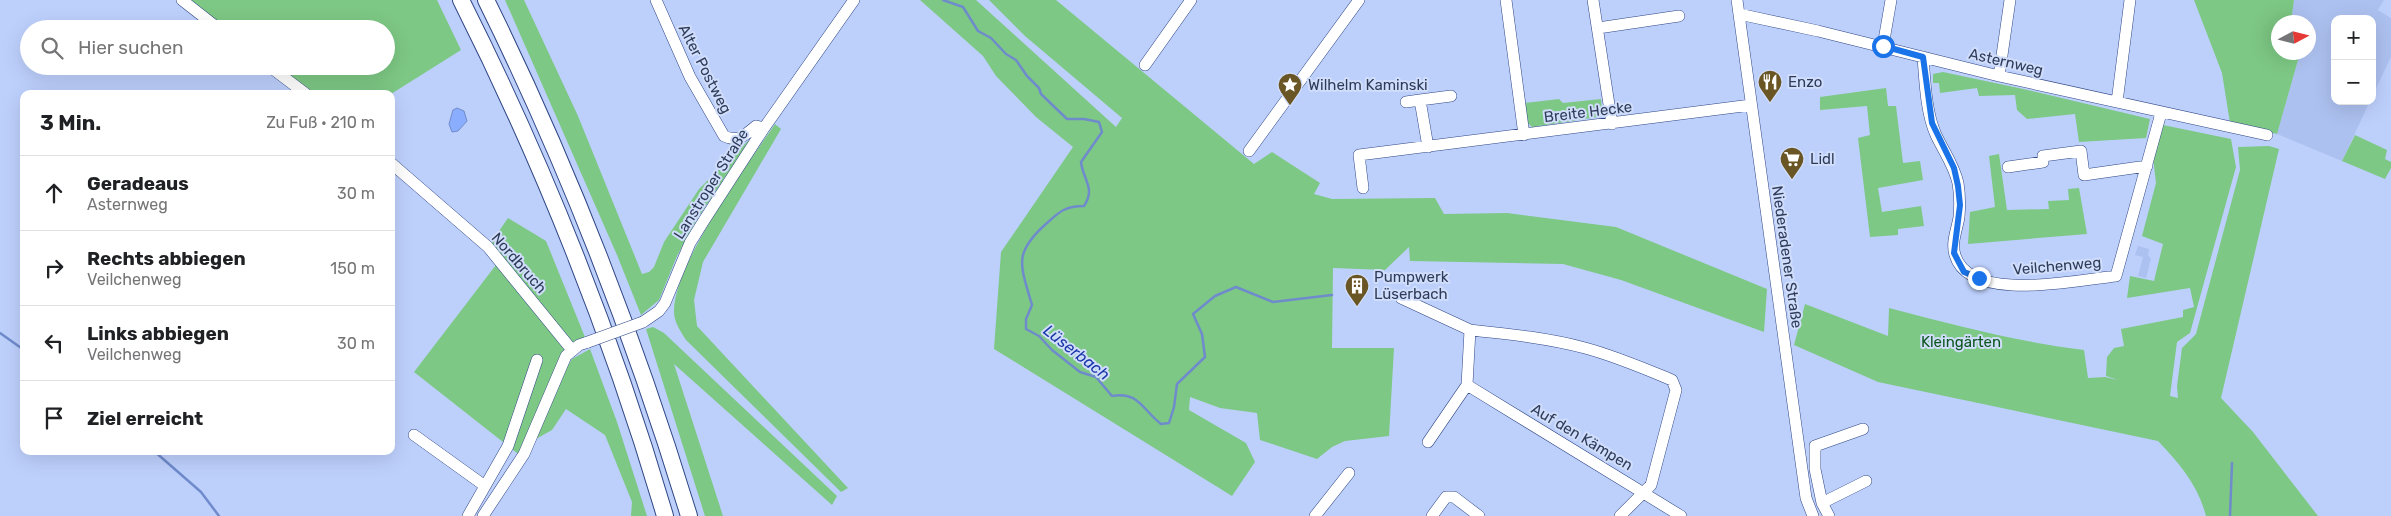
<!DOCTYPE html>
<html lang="de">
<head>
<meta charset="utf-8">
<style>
  body { margin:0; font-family:Rubik,sans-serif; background:#f6f6f6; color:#202124 }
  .controls { position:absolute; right:15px; top:15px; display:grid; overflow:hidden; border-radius:10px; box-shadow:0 5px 20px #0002 }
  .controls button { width:45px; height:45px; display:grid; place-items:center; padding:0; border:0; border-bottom:1px solid #e0e0e0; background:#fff; color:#202124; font:25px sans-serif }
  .compass { position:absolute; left:2271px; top:15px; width:45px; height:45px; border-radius:50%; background:#fff; box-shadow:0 5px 20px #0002; rotate:83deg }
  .stop { position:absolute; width:15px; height:15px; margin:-11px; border:4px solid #1a73e8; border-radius:50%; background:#fff }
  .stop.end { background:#1a73e8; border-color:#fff; box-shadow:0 1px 5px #0008 }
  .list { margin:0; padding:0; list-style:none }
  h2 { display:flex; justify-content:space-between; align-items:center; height:65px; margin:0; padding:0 20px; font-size:21px }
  h2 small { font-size:16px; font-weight:400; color:#757577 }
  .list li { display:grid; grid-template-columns:32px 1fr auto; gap:15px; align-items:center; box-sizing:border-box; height:75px; padding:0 20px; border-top:1px solid #e0e0e0 }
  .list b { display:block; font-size:19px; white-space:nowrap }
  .list p { margin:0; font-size:16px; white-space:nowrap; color:#757577 }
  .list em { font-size:16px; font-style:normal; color:#757577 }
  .icon { flex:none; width:28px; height:28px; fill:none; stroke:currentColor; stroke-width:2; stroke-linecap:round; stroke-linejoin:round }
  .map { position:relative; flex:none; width:2391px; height:516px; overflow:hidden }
  .search { position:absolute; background:#fff; box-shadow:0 5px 20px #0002; left:20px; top:20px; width:375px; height:55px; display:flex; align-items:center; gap:12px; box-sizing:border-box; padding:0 18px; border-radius:28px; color:#757577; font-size:19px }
  .panel { position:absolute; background:#fff; box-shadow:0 5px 20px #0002; left:20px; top:90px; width:375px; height:365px; border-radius:10px }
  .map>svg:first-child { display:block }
  .built { fill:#adc1f0 }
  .green { fill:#7dc884 }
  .water { fill:#8badfe; stroke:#6f8bcc }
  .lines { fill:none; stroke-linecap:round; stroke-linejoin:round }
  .stream { stroke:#6f8bcc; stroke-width:2.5 }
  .minor-casing { stroke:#2f4684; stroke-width:12 }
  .highway-casing { stroke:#2f4684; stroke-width:18 }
  .minor { stroke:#fff; stroke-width:11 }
  .highway { stroke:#fff; stroke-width:16 }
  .minor-bridge-casing { stroke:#2f4684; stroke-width:12; stroke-linecap:butt }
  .minor-bridge { stroke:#fff; stroke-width:11 }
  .route { stroke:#1a73e8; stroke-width:6 }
  .labels { text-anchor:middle; stroke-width:4; stroke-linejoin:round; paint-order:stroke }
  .street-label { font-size:15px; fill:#2f3c59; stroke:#d0ddfb }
  .poi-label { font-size:15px; fill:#2f3c59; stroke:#d0ddfb; text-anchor:start }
  .park-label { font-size:15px; fill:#0d551d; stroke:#d0ddfb }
  .water-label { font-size:16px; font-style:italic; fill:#1b37a9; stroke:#d0ddfb }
</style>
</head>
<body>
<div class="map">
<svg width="2391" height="516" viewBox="0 0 2391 516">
  <rect width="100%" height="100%" fill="#bdd0fc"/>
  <!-- built -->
  <path class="built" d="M2294,0H2384L2378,10L2391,18V57L2372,97V19H2335V101H2370L2342,161L2277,134L2300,53L2308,52V22H2291Z
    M2138,246L2149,249L2148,255L2151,259L2146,278L2138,276L2143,257L2135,255Z"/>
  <!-- green -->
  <path class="green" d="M184,0H437L461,50L391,94H306L270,66H386V29H221Z
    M505,0H524L578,116L642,274L649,272L654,267L664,242L699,189L752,137L697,219L677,256L659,300L641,315L617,255Z
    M920,0H976L1116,127L1122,118L1025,36L989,0H1056L1254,164L1272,152L1320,183L1314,194L1332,199L1435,198L1444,214L1507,213L1616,227L1767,289L1764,332L1621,280L1563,264L1410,261L1409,247L1385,270L1333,268L1332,348H1394L1389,436L1345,441L1332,447L1317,459L1260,440L1257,413L1220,408L1190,397L1189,410L1246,443L1255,462L1232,496L994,349L1001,252L1073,147L1036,117L996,76L983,56Z
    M2194,0H2294L2291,22H2278V52L2300,53L2277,134L2230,123L2222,73Z
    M1943,72L2028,90L2150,119L2146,138L2079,142L2075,114L2027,119L2017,110L2015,95L1979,96L1977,88L1940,93L1939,83H1933V74Z
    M1886,88L1888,106H1896L1903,163L1920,161L1923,180L1878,188L1882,212L1921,206L1924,226L1898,229V235L1870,237L1858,138L1870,135L1867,106L1820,110V97Z
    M1559,99L1563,103L1601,99L1602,114L1598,117L1532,127L1527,122L1525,103Z
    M775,124L781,129L703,262L694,300L697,326L848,488L841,492L686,340C681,332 674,322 674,312C673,265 747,165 775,124Z
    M2163,125L2231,139L2236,167L2190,333L2177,342L2170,396L2178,398L2177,386L2182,348L2196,334L2240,170L2238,147L2269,146L2279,149L2221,398L2253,432L2318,516H2206C2198,485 2180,464 2158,441L1878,382L1794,345L1805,304L1888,336L1889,308C1954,325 2018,342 2084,350L2088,378L2105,377L2118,380L2106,376L2107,357L2114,348L2124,346L2121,329L2183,317V310L2194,307L2190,288L2127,298L2130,276L2154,281L2163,244L2142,236L2156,183L2153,157Z
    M2355,135L2387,150L2385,159L2391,162V168L2385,179L2342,161Z
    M1999,154L2007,210L2049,209L2048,201L2069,200L2068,189L2079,188L2087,234L1968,244L1970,212L1995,207L1989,156Z
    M508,218L546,241L587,342L572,350L522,457L414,372L499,261L488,247Z
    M653,327L664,333L837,496L832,505L674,364L723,516H705L646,329Z
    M590,349L617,422L647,516H631L632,502L605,435L566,409L552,430L536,439L562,375L572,359Z"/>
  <!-- water -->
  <path class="water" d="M457,108L464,111L467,121L458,131L452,132L449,124L453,110Z"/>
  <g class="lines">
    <!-- stream -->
    <path class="stream" d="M943,0L963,7L978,31L991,38L1006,54L1016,60L1027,76L1039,88L1041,94L1067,119H1084L1099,122L1102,132L1081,162C1083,180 1096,188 1084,206C1066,206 1060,211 1047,223C1013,253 1020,264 1032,305L1026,319V329L1039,336L1052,350L1080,372L1096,377L1112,396C1138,391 1142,409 1161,424L1169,423L1174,407L1177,384L1205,357L1202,334L1193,314L1215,296L1236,287L1273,302L1332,295
      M0,333L24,350
      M154,451L201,492L219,516
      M2230,516L2232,463"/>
    <defs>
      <path id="minor" d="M182,0L219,29
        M656,0L690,77L724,136C738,143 745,135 756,126L764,128
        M1506,0L1524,135
        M1593,0L1612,124
        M1737,0L1806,498L1813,516
        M1739,14L1818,31L1999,76L2267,135
        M1598,28L1679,16
        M1883,46L1891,0
        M1923,57C1925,82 1926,113 1936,135C1944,152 1954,165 1958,183C1960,195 1960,206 1959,217C1957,230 1951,242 1955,255C1969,304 2078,280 2116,276L2161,113
        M1145,65L1191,0
        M269,66L306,94
        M1999,76L2010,0
        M1420,100L1451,96
        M1406,102L1420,100L1428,147
        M2117,102L2130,0
        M1249,151L1359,0
        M391,163L488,247L572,350
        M2008,167L2043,162V156L2081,151L2084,175L2147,166
        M1363,188L1359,155L1751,105
        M1401,298L1470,330L1467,385L1428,442
        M643,322L659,311L665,303L690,243L703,222L764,128L854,0
        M1470,330C1508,334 1548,338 1585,348C1615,356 1643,368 1672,380L1676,390L1651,485L1620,516
        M1467,385L1681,516
        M414,435L485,486
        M1822,503L1815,469V446L1863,429
        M468,516L508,446L537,360
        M483,516L524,454L566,356L579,345L588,342
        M1315,516L1349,473
        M1432,516L1446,497H1454L1479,516
        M1829,516L1822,503L1866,481"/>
      <path id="highway" d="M461,0C544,165 613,339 665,516
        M486,0C568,166 635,339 689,516"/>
    </defs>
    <!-- minor casing -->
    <use href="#minor" class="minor-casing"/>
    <!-- highway casing -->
    <use href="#highway" class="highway-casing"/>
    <!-- minor -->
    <use href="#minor" class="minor"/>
    <!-- highway -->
    <use href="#highway" class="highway"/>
    <defs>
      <path id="minor-bridge" d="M588,342L643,322"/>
    </defs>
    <!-- minor-bridge casing -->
    <use href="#minor-bridge" class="minor-bridge-casing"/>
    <!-- minor-bridge -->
    <use href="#minor-bridge" class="minor-bridge"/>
  </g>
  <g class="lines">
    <!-- route -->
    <path class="route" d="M1883,46L1923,57L1932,123L1954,168L1958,186L1960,205L1954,253L1964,272L1979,278"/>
  </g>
  <!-- icons -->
  <defs>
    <symbol id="restaurant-pin" viewBox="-11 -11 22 30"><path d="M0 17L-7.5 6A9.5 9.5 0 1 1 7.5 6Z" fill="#6a5524" stroke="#d0ddfb"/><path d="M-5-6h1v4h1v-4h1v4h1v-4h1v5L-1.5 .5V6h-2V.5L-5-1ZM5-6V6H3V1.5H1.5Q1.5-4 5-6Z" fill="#fff"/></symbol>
    <symbol id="sight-pin" viewBox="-11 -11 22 30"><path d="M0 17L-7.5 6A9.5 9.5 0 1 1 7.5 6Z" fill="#6a5524" stroke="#d0ddfb"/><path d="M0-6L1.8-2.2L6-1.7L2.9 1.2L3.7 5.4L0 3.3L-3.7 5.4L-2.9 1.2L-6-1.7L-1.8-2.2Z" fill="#fff"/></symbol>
    <symbol id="supermarket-pin" viewBox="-11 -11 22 30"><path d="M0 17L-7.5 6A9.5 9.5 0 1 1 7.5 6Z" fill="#6a5524" stroke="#d0ddfb"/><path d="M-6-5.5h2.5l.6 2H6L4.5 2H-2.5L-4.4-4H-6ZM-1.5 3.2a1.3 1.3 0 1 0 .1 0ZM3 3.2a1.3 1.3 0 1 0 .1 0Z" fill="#fff"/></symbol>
    <symbol id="building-pin" viewBox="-11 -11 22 30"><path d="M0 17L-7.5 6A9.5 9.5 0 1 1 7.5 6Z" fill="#6a5524" stroke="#d0ddfb"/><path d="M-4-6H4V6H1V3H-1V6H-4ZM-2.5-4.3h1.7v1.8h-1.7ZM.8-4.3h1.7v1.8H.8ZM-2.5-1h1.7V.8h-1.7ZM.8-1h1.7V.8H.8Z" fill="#fff"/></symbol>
  </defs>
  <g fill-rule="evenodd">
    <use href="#restaurant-pin" x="1756" y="68" width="28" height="38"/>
    <use href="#sight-pin" x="1276" y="71" width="28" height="38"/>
    <use href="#supermarket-pin" x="1778" y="145" width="28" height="38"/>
    <use href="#building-pin" x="1343" y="272" width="28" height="38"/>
  </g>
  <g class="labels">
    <!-- street labels -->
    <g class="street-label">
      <text transform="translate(2006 62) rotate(13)" y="5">Asternweg</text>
      <text transform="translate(705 69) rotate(63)" y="5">Alter Postweg</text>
      <text transform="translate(1588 112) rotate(-7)" y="5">Breite Hecke</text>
      <text transform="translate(711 184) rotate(-58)" y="5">Lanstroper Straße</text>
      <text transform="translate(1787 257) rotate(82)" y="5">Niederadener Straße</text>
      <text transform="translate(519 263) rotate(49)" y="5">Nordbruch</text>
      <text transform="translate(2057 266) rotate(-5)" y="5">Veilchenweg</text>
      <text transform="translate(1582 437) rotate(31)" y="5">Auf den Kämpen</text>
    </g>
    <!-- poi labels -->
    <g class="poi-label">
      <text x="1788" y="87">Enzo</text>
      <text x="1308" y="90">Wilhelm Kaminski</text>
      <text x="1810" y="164">Lidl</text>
      <text x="1374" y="282">Pumpwerk<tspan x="1374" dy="17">Lüserbach</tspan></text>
    </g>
    <!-- park labels -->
    <g class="park-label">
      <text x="1961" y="347">Kleingärten</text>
    </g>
    <!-- water labels -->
    <g class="water-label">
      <text transform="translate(1077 352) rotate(38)" y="6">Lüserbach</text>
    </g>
  </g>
</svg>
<div class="controls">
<button>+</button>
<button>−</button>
</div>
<svg class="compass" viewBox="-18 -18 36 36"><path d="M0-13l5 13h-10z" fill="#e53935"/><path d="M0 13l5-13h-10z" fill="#757577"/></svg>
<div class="stop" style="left:1883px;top:46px"></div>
<div class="stop end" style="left:1979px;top:278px"></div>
<div class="search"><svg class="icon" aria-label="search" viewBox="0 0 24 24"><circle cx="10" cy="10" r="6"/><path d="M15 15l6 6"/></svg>Hier suchen</div>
<section class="panel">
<h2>3 Min.<small>Zu Fuß · 210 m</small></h2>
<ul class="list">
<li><svg class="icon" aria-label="ahead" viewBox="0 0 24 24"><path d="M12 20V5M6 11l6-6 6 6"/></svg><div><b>Geradeaus</b><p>Asternweg</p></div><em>30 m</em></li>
<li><svg class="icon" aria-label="right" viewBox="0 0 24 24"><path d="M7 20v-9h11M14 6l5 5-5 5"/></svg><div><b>Rechts abbiegen</b><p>Veilchenweg</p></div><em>150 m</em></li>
<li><svg class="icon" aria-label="left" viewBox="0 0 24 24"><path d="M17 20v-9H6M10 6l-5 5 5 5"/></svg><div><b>Links abbiegen</b><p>Veilchenweg</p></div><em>30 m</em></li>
<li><svg class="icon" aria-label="arrive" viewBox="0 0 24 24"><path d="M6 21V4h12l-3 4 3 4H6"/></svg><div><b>Ziel erreicht</b></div></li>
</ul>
</section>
</div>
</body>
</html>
